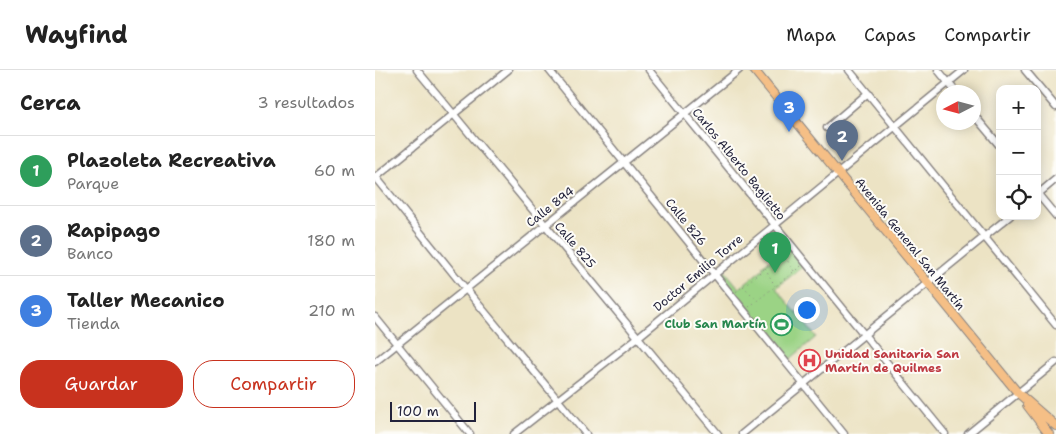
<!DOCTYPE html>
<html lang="es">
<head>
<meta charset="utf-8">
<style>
  body { margin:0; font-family:"Shantell Sans",sans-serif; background:#f2f2f2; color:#222 }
  .controls { position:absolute; right:15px; top:15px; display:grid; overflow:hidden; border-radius:10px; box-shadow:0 2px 12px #0003 }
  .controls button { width:45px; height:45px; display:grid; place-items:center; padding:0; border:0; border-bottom:1px solid #e0e0e0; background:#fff; color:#222; font:25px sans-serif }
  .compass { position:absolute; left:561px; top:15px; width:45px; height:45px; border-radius:50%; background:#fff; box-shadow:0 2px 12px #0003; rotate:264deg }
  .scale { position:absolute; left:15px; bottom:12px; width:86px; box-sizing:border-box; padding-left:5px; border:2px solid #22223b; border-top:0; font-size:14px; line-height:18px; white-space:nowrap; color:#22223b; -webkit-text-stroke:4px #fdfcf7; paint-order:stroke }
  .you { position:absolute; left:431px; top:239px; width:18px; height:18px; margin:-12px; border:4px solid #fff; border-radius:50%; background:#1a73e8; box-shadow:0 0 0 8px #1a73e833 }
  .badge { display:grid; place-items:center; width:32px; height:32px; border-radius:50%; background:#c8321e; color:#fff; font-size:16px; font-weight:700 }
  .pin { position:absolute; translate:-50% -41px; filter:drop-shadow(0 1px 2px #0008) }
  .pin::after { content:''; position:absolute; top:26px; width:18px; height:15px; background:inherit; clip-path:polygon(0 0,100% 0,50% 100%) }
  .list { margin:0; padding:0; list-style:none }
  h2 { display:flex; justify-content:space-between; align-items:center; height:65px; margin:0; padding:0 20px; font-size:21px }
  h2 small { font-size:16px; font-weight:400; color:#767676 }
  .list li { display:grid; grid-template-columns:32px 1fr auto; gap:15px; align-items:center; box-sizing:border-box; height:70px; padding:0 20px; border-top:1px solid #e0e0e0 }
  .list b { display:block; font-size:19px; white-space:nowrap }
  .list p { margin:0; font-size:16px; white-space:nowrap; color:#767676 }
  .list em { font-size:16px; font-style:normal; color:#767676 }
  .actions { display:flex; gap:10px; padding:15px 20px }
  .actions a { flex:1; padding:11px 0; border:1px solid #c8321e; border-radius:20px; text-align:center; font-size:18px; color:#c8321e }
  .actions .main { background:#c8321e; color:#fff }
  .icon { flex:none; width:28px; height:28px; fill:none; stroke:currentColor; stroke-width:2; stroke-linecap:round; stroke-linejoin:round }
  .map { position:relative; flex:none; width:681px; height:364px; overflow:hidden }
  header { display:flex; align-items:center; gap:30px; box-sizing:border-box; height:70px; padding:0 25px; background:#fff; border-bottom:1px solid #e0e0e0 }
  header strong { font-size:24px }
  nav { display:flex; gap:28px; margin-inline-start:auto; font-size:18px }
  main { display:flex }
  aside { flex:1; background:#fff }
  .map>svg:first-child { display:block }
  .green { fill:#9bd385; stroke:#5e7a60 }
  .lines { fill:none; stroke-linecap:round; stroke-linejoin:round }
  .minor-casing { stroke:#878280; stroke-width:9 }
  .major-casing { stroke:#878280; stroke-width:10 }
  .path { stroke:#878280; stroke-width:1; stroke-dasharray:1 4; stroke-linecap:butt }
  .minor { stroke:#fff; stroke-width:6 }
  .major { stroke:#f5bf86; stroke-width:8 }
  .labels { text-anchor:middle; stroke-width:4; stroke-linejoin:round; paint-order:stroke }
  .street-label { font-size:12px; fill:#22223b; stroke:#fdfcf7 }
  .leisure-label { font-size:12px; font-weight:bold; fill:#27864d; stroke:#fdfcf7; text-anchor:end }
  .health-label { font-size:12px; font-weight:bold; fill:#be3a42; stroke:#fdfcf7; text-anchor:start }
</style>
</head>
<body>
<header>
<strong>Wayfind</strong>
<nav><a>Mapa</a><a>Capas</a><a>Compartir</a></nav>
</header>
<main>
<aside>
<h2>Cerca<small>3 resultados</small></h2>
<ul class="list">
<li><span class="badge" style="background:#2e9e5b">1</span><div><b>Plazoleta Recreativa</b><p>Parque</p></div><em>60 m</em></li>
<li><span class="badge" style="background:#5c6f8a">2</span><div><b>Rapipago</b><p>Banco</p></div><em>180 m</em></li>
<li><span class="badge" style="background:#3f7fe0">3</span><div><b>Taller Mecanico</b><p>Tienda</p></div><em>210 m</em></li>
</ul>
<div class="actions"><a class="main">Guardar</a><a>Compartir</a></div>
</aside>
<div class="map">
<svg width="681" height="364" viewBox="0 0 681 364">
  <rect width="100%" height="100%" fill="#fdfcf7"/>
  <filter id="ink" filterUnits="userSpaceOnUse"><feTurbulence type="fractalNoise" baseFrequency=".02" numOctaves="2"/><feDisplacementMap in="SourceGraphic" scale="10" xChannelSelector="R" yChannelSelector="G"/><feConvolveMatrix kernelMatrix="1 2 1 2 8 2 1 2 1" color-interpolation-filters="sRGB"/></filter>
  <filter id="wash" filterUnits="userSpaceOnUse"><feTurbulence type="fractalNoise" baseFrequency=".0096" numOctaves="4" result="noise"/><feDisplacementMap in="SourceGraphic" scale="20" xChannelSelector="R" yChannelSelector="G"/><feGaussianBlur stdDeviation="1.12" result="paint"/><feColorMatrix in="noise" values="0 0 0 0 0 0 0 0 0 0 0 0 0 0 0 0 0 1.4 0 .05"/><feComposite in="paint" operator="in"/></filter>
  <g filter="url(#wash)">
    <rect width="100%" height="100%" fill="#ece3c4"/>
    <!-- green -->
    <path class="green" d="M403,164L428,196L401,218L441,267L414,290L345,206L350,201L364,218L389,198L387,196L399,187L389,174Z"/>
  </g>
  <g filter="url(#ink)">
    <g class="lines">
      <defs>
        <path id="minor" d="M42,0L343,364
          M174,0L469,364
          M274,0L570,364
          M474,0L681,255
          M563,0L581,22
          M650,0L681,37
          M598,44L625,76
          M452,58L493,23
          M0,106L90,218L211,364
          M0,108L133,0
          M662,123L681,146
          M662,125L681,109
          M0,247L95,364
          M0,292L364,0
          M139,364L262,268L589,0
          M367,364L635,146
          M593,364L681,292"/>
        <path id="major" d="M379,0L643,323L681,356
          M652,335L674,364"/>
      </defs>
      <!-- minor casing -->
      <use href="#minor" class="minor-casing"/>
      <!-- major casing -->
      <use href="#major" class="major-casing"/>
      <!-- path -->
      <path class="path" d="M397,166L419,201
        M390,198L400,216
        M368,216L382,230
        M361,222L396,193L394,192L407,182
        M374,237L426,196"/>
      <!-- minor -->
      <use href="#minor" class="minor"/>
      <!-- major -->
      <use href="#major" class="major"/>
    </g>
  </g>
  <!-- icons -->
  <defs>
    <symbol id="stadium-ring" viewBox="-11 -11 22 22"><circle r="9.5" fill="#fdfcf7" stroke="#2e9e5b" stroke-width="1.5"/><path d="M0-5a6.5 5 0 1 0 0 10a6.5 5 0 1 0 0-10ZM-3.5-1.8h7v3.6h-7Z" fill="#2e9e5b"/></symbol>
    <symbol id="hospital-ring" viewBox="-11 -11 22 22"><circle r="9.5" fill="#fdfcf7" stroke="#e0444e" stroke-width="1.5"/><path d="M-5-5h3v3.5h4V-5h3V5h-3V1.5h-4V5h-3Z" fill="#e0444e"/></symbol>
  </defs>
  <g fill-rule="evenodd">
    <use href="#stadium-ring" x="394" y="242" width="25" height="25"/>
    <use href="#hospital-ring" x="422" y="278" width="25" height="25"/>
  </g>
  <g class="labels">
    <!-- street labels -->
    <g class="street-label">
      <text transform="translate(364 94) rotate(51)" y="4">Carlos Alberto Baglietto</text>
      <text transform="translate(175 137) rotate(-38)" y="4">Calle 894</text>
      <text transform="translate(311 152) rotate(51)" y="4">Calle 826</text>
      <text transform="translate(535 174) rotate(51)" y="4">Avenida General San Martín</text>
      <text transform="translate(200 175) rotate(50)" y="4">Calle 825</text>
      <text transform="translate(323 203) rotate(-40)" y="4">Doctor Emilio Torre</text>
    </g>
    <!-- leisure labels -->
    <g class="leisure-label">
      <text x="391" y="258">Club San Martín</text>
    </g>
    <!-- health labels -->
    <g class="health-label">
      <text x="450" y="288">Unidad Sanitaria San<tspan x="450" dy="14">Martín de Quilmes</tspan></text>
    </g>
  </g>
</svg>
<div class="controls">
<button>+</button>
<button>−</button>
<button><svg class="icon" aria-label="locate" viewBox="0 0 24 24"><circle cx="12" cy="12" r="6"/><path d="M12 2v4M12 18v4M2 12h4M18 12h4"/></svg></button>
</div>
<svg class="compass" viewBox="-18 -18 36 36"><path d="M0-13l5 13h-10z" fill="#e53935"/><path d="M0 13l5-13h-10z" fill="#767676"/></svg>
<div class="scale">100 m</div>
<div class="you"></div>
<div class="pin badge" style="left:400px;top:203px;background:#2e9e5b">1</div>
<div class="pin badge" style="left:467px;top:91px;background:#5c6f8a">2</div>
<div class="pin badge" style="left:414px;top:62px;background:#3f7fe0">3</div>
</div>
</main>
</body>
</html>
